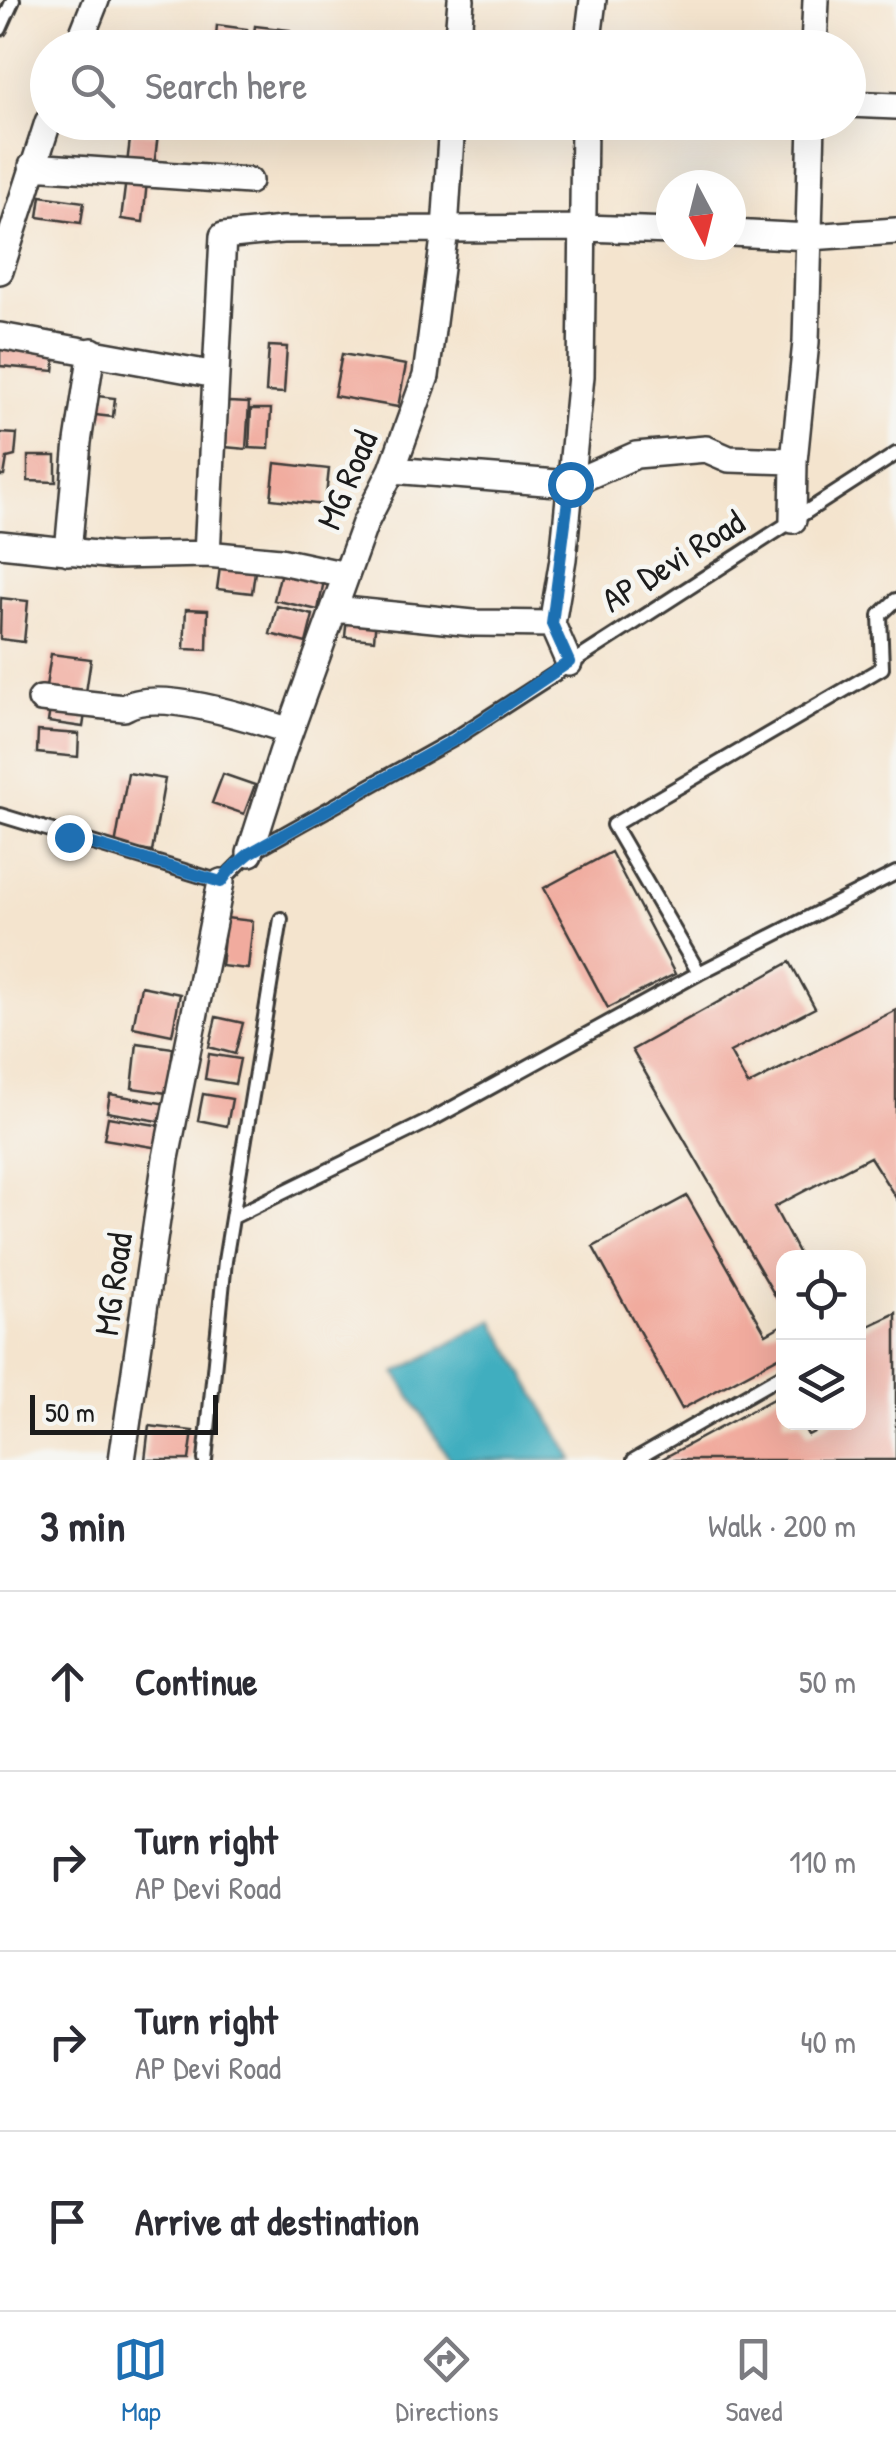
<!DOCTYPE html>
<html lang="en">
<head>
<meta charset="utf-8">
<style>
  body { margin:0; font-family:"Patrick Hand",sans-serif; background:#f2f2f3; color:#2b2b33 }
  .controls { position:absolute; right:30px; bottom:30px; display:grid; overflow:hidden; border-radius:20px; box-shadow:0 10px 40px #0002 }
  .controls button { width:90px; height:90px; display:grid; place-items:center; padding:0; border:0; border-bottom:2px solid #e1e1e2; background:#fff; color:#2b2b33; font:50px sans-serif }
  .compass { position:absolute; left:656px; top:170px; width:90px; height:90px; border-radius:50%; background:#fff; box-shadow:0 10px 40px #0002; rotate:173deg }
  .scale { position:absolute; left:30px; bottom:25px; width:188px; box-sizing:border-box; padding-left:10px; border:5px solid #1c1c1c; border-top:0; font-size:28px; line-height:35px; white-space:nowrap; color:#1c1c1c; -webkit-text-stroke:8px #f6f6f2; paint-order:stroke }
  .stop { position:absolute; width:30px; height:30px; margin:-22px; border:8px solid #1f6fb2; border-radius:50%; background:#fff }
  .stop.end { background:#1f6fb2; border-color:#fff; box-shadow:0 2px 10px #0008 }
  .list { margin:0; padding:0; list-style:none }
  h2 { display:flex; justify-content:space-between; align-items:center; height:130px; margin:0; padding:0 40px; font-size:42px }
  h2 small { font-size:32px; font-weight:400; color:#7c7c81 }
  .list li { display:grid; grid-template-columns:65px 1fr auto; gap:30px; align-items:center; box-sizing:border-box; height:180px; padding:0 40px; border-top:2px solid #e1e1e2 }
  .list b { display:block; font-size:38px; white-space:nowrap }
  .list p { margin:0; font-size:32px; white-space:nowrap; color:#7c7c81 }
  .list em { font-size:32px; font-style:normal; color:#7c7c81 }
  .icon { flex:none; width:55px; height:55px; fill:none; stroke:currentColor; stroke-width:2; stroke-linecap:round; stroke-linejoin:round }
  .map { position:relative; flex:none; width:896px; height:1460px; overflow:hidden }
  .search { position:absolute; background:#fff; box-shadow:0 10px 40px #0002; left:30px; right:30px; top:30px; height:110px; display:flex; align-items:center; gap:25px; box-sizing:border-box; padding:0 35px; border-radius:55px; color:#7c7c81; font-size:38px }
  .sheet { height:850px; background:#fff }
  nav { display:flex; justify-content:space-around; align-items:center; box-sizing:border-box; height:140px; border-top:2px solid #e1e1e2; background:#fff; font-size:28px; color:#7c7c81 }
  nav a { display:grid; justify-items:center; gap:5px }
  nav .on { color:#1f6fb2 }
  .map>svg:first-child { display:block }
  .water { fill:#41aebf; stroke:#2e656e; stroke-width:2.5 }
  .building { fill:#f1ab9e }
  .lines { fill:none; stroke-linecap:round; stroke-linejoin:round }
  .service-casing { stroke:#3c3a37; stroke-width:18 }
  .minor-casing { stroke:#3c3a37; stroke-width:30 }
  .service { stroke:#fff; stroke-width:12 }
  .minor { stroke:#fff; stroke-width:25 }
  .route { stroke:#1f6fb2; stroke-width:12 }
  .labels { text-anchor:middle; stroke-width:9; stroke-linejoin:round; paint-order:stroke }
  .street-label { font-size:35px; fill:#1c1c1c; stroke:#f6f6f2 }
</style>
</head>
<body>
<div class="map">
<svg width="896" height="1460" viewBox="0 0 896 1460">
  <rect width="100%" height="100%" fill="#f6f6f2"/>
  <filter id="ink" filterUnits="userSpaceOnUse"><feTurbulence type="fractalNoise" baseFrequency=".01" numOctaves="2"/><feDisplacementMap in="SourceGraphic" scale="20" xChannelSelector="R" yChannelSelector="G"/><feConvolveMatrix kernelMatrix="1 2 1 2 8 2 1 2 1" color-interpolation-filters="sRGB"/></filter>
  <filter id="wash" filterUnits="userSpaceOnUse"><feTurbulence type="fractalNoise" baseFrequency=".0048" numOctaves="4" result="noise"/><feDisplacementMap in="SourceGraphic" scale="40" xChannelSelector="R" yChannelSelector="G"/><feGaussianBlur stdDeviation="2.25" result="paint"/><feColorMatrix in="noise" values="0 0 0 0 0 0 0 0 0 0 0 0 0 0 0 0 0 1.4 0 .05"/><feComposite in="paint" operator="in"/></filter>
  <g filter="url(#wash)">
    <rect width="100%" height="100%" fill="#f4e4ce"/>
    <!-- water -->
    <path class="water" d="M493,1320L573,1460H450L396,1373Z"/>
    <g id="blocks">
      <!-- building -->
      <path class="building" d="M217,25L247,29L244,48H215Z
        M255,26L290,30L288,48H252Z
        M131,131L158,134L154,167L127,164Z
        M126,179L147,181L143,222L121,219Z
        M41,196L84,202L81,223L38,217Z
        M269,346L287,347L284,393L266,392Z
        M0,348L56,353L54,371L0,366Z
        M342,354L406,365L398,407L334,396Z
        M88,395L115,398L113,417L86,414Z
        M228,402L249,403L246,449L225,447Z
        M251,409H271L269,449L249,448Z
        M0,433L17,434L15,456L7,458L4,476H0Z
        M28,456H56V482L28,481Z
        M275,463L329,469L325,505L271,499Z
        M221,560L256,564L252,593L217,589Z
        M281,572L324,581L318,610L274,600Z
        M1,598L28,601L24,642L0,639Z
        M277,606L313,615L306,643L270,634Z
        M186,609L208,610L207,650L184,649Z
        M347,616L376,618L374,640L345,637Z
        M51,654L91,659L85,699L45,693Z
        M51,702L86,707L83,727L48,722Z
        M38,731L79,734L78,757L37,753Z
        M128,773L165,779L152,852L115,846Z
        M223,774L255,785L244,814L212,803Z
        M611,852L675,974L608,1008L544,888Z
        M226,918L253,921L248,969L221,966Z
        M790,962L815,1008L730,1052L748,1085L896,1010V1198L870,1157L774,1207L801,1258H784V1311L632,1050Z
        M141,986L180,994L172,1035L133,1027Z
        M216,1017L243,1023L235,1054L209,1047Z
        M137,1043L173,1048L167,1093L132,1088Z
        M209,1054L240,1059L235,1084L205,1079Z
        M110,1094L167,1104L164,1122L107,1112Z
        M203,1094L232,1099L227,1126L198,1120Z
        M108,1117L168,1127L165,1149L104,1139Z
        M687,1196L766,1334L784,1324V1354L682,1409L593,1247Z
        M896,1313V1460H660L784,1393V1422H801L808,1435L833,1422H858V1331Z
        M149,1426L193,1431L189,1460H145Z"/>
    </g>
  </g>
  <g filter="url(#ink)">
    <use href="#blocks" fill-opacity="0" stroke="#3c3a37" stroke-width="2.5"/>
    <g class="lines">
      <defs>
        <path id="service" d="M0,29L13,0
          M0,815L221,882L250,853L454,739L896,454
          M699,973L896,873
          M233,1217L431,1120L699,973L613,825L882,668L880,615L896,600
          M205,1460L225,1261L281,919
          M634,1460L784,1374"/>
        <path id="minor" d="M77,48L96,0
          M457,48L461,0
          M587,48L593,0
          M814,48L816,0
          M848,104L896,106
          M32,166L249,181
          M731,233L810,237L896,231
          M0,271L48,122
          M0,336L216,375
          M392,470L570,484L636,455L706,449L729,459L794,461
          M793,520L794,461L806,342L812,122
          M0,544L115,556L207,554L280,561L346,575
          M68,552L78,442L92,351
          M207,554L223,236L282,230L585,228L671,231
          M334,609L473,623L552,624
          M569,663L552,624L563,559L581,376L584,122
          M41,699L124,708C157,687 253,719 290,731
          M250,853L282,753L365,523L392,470L426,376L445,230L452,122
          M122,1460L166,1158L221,882"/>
      </defs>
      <!-- service casing -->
      <use href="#service" class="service-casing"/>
      <!-- minor casing -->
      <use href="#minor" class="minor-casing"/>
      <!-- service -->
      <use href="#service" class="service"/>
      <!-- minor -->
      <use href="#minor" class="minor"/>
    </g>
  </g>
  <g class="lines" filter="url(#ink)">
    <!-- route -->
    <path class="route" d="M69,837L221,882L230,870L250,853L454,740L569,662L552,624L570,484"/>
  </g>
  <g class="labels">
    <!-- street labels -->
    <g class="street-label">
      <text transform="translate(347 480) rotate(-67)" y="12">MG Road</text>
      <text transform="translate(673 561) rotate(-32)" y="12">AP Devi Road</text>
      <text transform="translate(113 1284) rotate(-82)" y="12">MG Road</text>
    </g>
  </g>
</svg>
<div class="controls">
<button><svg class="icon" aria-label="locate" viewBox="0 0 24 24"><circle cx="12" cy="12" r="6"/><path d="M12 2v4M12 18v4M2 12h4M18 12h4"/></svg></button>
<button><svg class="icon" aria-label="layers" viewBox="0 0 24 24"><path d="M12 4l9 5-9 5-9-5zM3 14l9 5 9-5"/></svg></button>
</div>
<svg class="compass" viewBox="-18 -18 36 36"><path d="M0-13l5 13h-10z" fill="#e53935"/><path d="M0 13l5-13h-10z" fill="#7c7c81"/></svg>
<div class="scale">50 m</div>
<div class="stop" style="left:570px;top:484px"></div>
<div class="stop end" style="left:69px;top:837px"></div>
<div class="search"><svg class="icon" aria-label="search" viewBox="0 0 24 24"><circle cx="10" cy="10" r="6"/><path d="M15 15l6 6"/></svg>Search here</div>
</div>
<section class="sheet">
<h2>3 min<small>Walk · 200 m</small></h2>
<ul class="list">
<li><svg class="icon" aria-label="ahead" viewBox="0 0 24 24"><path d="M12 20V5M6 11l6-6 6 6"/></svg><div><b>Continue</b></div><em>50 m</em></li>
<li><svg class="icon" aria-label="right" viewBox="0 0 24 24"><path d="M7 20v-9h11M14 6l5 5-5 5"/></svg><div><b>Turn right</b><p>AP Devi Road</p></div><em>110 m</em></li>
<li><svg class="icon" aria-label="right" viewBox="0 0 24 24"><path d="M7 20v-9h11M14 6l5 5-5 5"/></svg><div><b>Turn right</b><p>AP Devi Road</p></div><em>40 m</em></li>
<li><svg class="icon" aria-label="arrive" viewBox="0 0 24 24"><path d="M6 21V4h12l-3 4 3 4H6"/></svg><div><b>Arrive at destination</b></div></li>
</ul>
</section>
<nav>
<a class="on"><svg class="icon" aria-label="map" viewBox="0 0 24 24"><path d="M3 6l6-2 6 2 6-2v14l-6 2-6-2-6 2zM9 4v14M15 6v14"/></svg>Map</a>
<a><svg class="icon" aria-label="directions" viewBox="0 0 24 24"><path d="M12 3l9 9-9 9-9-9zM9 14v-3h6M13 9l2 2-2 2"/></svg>Directions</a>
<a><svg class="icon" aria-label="saved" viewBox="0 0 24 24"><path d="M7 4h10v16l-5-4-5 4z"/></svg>Saved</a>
</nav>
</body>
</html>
